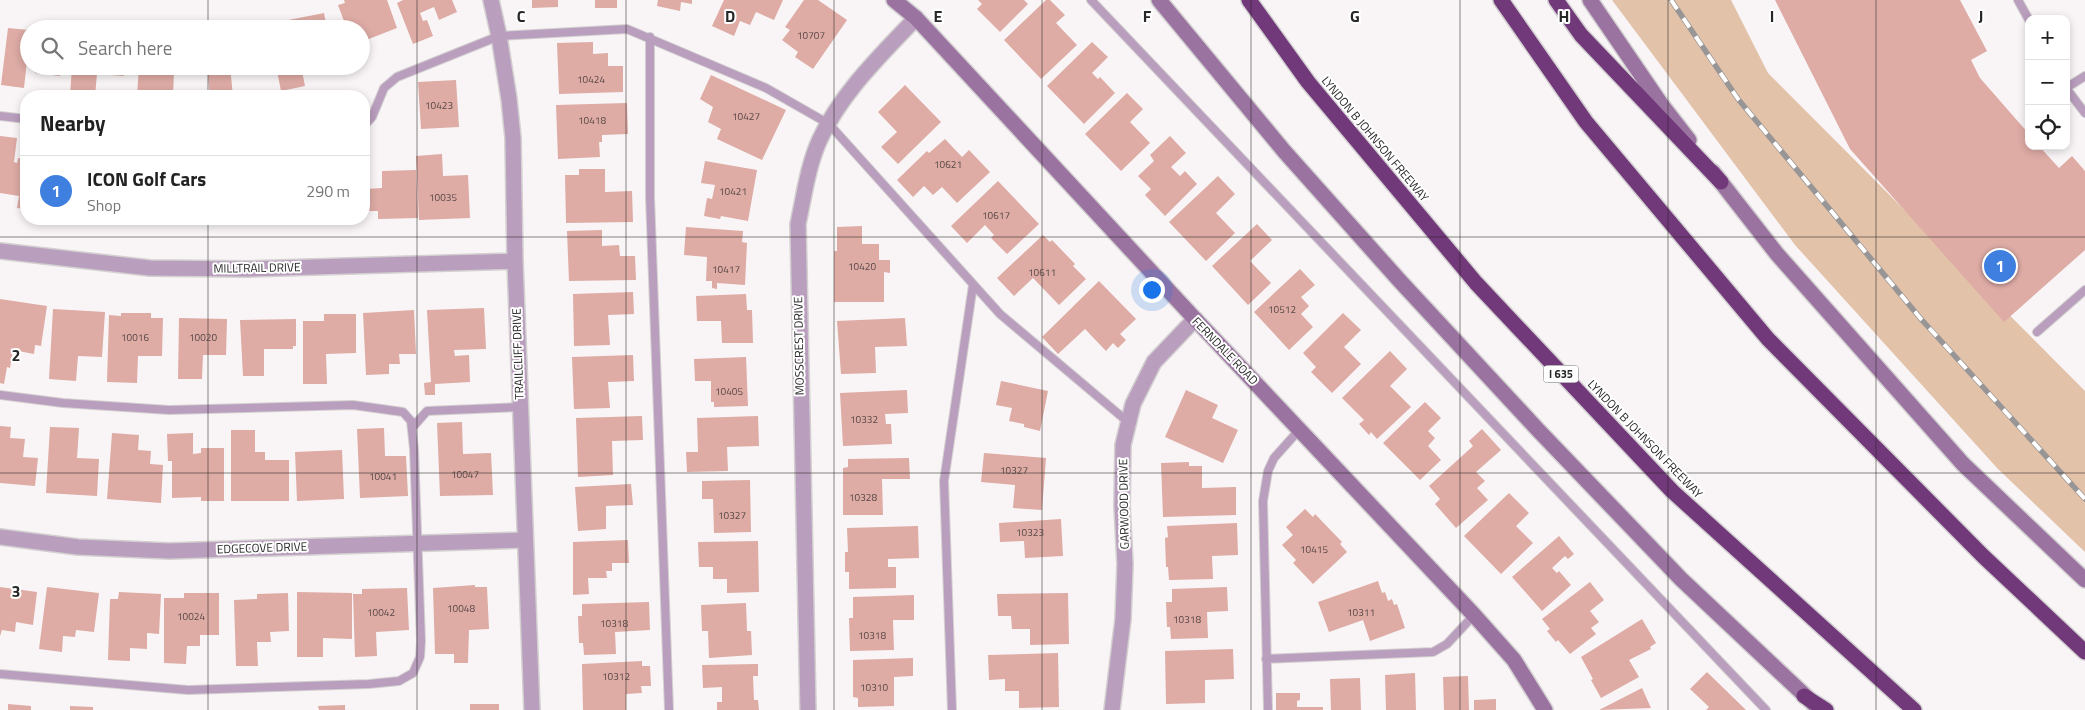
<!DOCTYPE html>
<html lang="en">
<head>
<meta charset="utf-8">
<style>
  body { margin:0; font-family:"Titillium Web",sans-serif; background:#f2f2f2; color:#222 }
  .controls { position:absolute; right:15px; top:15px; display:grid; overflow:hidden; border-radius:10px; box-shadow:0 2px 8px #0003 }
  .controls button { width:45px; height:45px; display:grid; place-items:center; padding:0; border:0; border-bottom:1px solid #e0e0e0; background:#fff; color:#222; font:25px sans-serif }
  .you { position:absolute; left:1151px; top:289px; width:18px; height:18px; margin:-12px; border:4px solid #fff; border-radius:50%; background:#1a73e8; box-shadow:0 0 0 8px #1a73e833 }
  .badge { display:grid; place-items:center; width:32px; height:32px; border-radius:50%; background:#2a7b4c; color:#fff; font-size:16px; font-weight:700 }
  .pin { position:absolute; translate:-50% -50%; border:2px solid #fff; box-shadow:0 1px 5px #0006 }
  .list { margin:0; padding:0; list-style:none }
  h2 { display:flex; justify-content:space-between; align-items:center; height:65px; margin:0; padding:0 20px; font-size:21px }
  h2 small { font-size:16px; font-weight:400; color:#767676 }
  .list li { display:grid; grid-template-columns:32px 1fr auto; gap:15px; align-items:center; box-sizing:border-box; height:70px; padding:0 20px; border-top:1px solid #e0e0e0 }
  .list b { display:block; font-size:19px; white-space:nowrap }
  .list p { margin:0; font-size:16px; white-space:nowrap; color:#767676 }
  .list em { font-size:16px; font-style:normal; color:#767676 }
  .icon { flex:none; width:28px; height:28px; fill:none; stroke:currentColor; stroke-width:2; stroke-linecap:round; stroke-linejoin:round }
  .map { position:relative; flex:none; width:2085px; height:710px; overflow:hidden }
  .search { position:absolute; background:#fff; box-shadow:0 2px 8px #0003; left:20px; top:20px; width:350px; height:55px; display:flex; align-items:center; gap:12px; box-sizing:border-box; padding:0 18px; border-radius:28px; color:#767676; font-size:19px }
  .panel { position:absolute; background:#fff; box-shadow:0 2px 8px #0003; left:20px; top:90px; width:350px; height:135px; border-radius:20px }
  .map>svg:first-child { display:block }
  .green { fill:#e3c2aa }
  .building { fill:#deaba5 }
  .lines { fill:none; stroke-linecap:round; stroke-linejoin:round }
  .lane-casing { stroke:#d3d0d1; stroke-width:10 }
  .street-casing { stroke:#d3d0d1; stroke-width:18 }
  .secondary-casing { stroke:#d3d0d1; stroke-width:18 }
  .highway-casing { stroke:#d3d0d1; stroke-width:18 }
  .lane { stroke:#ba9ebe; stroke-width:8 }
  .street { stroke:#ba9ebe; stroke-width:15 }
  .secondary { stroke:#9b73a1; stroke-width:15 }
  .highway { stroke:#71387a; stroke-width:15 }
  .rail-casing { stroke:#979595; stroke-width:5.5 }
  .rail { stroke:#fff; stroke-width:4; stroke-dasharray:11; stroke-linecap:butt }
  .grid { fill:none; stroke:#282727; stroke-width:1; stroke-opacity:0.55 }
  .labels { text-anchor:middle; stroke-width:4; stroke-linejoin:round; paint-order:stroke }
  .number-label { font-size:10px; fill:#564846 }
  .shield { fill:#fff; stroke:#686868; stroke-width:1 }
  .shield-label { font-size:11px; font-weight:bold; fill:#282727 }
  .street-label { font-size:12px; fill:#282727; stroke:#fff }
  .grid-label { font-size:16px; text-anchor:middle; font-weight:bold; fill:#282727; stroke:#fff; stroke-width:4; stroke-linejoin:round; paint-order:stroke }
</style>
</head>
<body>
<div class="map">
<svg width="2085" height="710" viewBox="0 0 2085 710">
  <rect width="100%" height="100%" fill="#f9f5f6"/>
  <!-- green -->
  <path class="green" d="M1612,0H1731L1768,73L2085,391V552L1998,469L1795,245Z"/>
  <!-- building -->
  <path class="building" d="M344,0H387L397,28L361,42V29H347L338,5L345,3Z
    M403,0H452L457,12L439,20L434,7L420,13L423,21L427,20L433,36L413,44L397,3Z
    M532,0H558V7L532,8Z
    M595,0H617V8H595Z
    M658,0H692V4L681,2L680,11L657,6Z
    M724,0H783L774,20L756,12L750,25L740,21L734,36L712,26Z
    M804,0H818L847,20L813,69L795,57L798,52L782,40L790,30L785,27Z
    M978,0H1024L1028,4L1000,32L977,9L982,4Z
    M1046,0H1050L1065,15L1056,23L1077,45L1041,79L1004,40Z
    M1775,0H1960L1987,51L1971,60L1980,78L2029,134V146H2039L2059,168L2072,156L2085,171V250L2004,322L1850,149Z
    M324,13L327,29H269L268,24Z
    M8,28L29,30V61H27L24,88L1,85Z
    M593,42V54L608,53V66H623V92L559,94L557,43Z
    M1092,42L1108,57L1092,73L1098,79L1100,77L1115,93L1084,124L1047,86Z
    M36,66H61L60,76L35,73Z
    M72,66H124V76L97,74L95,96H70Z
    M139,66H192V72L174,71L173,96H137Z
    M207,66H230L233,96H210Z
    M276,66H301L305,86L281,91Z
    M711,75L786,110L762,160L717,139L721,129L708,122L713,107L700,99Z
    M456,80L459,127L421,129L418,82Z
    M905,85L941,122L898,164L881,147L897,132L878,112Z
    M1127,93L1143,109L1130,122L1150,143L1121,171L1085,134Z
    M627,103L628,134L602,135V142H599L600,157L558,159L556,105Z
    M0,136L17,138L14,162L17,163L18,158L26,159V209L17,208L19,196L0,193Z
    M1170,136L1186,153L1171,167L1180,176L1185,171L1197,184L1165,216L1145,195L1151,189L1138,176L1154,161L1150,155Z
    M945,139L962,157L969,150L990,172L957,203L942,187L933,195L924,186L913,197L897,180L927,151L929,153Z
    M442,154L443,176L468,175L470,218L419,220L416,156Z
    M705,161L757,170L748,221L721,216L720,219L704,216L707,198L712,199L715,185L701,183Z
    M579,169H605V192L632,191L633,222L566,223L565,175H579Z
    M416,170L418,218L378,219V211H366L365,189L382,188V171Z
    M1218,176L1235,194L1216,213L1235,233L1206,261L1169,222Z
    M998,181L1039,224L1007,254L991,238L994,235L985,225L967,243L951,226Z
    M247,219H292V223L247,224Z
    M1257,224L1272,240L1250,261L1271,283L1248,305L1212,266Z
    M862,226V244H879V260H890V273L884,272V302H834V251H837V227Z
    M686,227L743,231L742,242L747,243L745,285L717,283V289L712,288V281H706L707,257L684,255Z
    M602,230V246L619,245L620,256H635L636,280L569,281L567,231Z
    M1043,235L1050,242L1052,240L1075,264L1073,266L1086,279L1059,305L1033,278L1014,296L997,278Z
    M1300,269L1315,285L1301,297L1309,306L1301,314L1313,327L1289,350L1254,312Z
    M1099,281L1136,319L1120,334L1126,340L1118,348L1113,343L1106,351L1085,329L1058,354L1042,337Z
    M633,292L634,314L608,315L610,345L574,346L573,294Z
    M746,294L747,310H752L753,343H722L721,321H697L696,296Z
    M0,299L47,306L41,346L35,345L34,354L13,350L10,368L7,367L4,384L0,383Z
    M484,308L486,349L454,350L455,356L469,355L470,382L435,384V395H425L424,383L431,382L427,310Z
    M53,309L105,312L102,357L78,356L76,381L49,379Z
    M414,310L416,354H399L400,364H389V374L366,375L363,313Z
    M121,313H151V318H163L162,356H138L137,383L107,382L109,315L121,316Z
    M1343,313L1361,330L1344,347L1361,364L1332,393L1311,372L1316,367L1303,353Z
    M324,314H356V353L326,354L327,384H303V321H324Z
    M179,318L227,319L226,355H203L202,379H178Z
    M905,318L907,346L875,347L876,373L841,374L837,321Z
    M296,319V346H293V349H264V376H243L240,320Z
    M1390,351L1407,369L1390,386L1411,407L1377,439L1371,432L1369,435L1359,424L1364,420L1342,398Z
    M633,355L634,381L608,382L610,408L574,409L572,357Z
    M746,357L748,406L714,407V402H711V381H695L694,359Z
    M1001,381L1048,391L1040,431L1024,427V424L1009,421L1012,408L996,405Z
    M907,390L908,413L885,414L886,424H891L892,444L843,446L840,393Z
    M1186,390L1218,405L1212,418L1238,430L1223,463L1165,437Z
    M1425,402L1441,418L1428,431L1435,438L1428,446L1441,460L1420,480L1383,443Z
    M642,416L643,440L612,441L613,475L578,477L576,418Z
    M758,416L759,446L727,447L728,471L687,472L686,452H698L697,418Z
    M462,422L463,454L491,453L493,495L440,496L437,423Z
    M0,426L11,427L10,438L25,439L23,457L38,458L35,486L0,483Z
    M50,427L79,428L77,458L99,459L97,496L46,493Z
    M384,428L385,456H406L408,496L360,498L357,429Z
    M1482,429L1501,450L1476,472L1485,481L1477,488L1488,500L1456,528L1435,504L1440,499L1429,486L1473,446L1469,441Z
    M231,430H255V452H265V460H289V501H231Z
    M112,433L139,435L138,450L151,451L150,464L163,465L161,503L107,499Z
    M193,433V454L201,453V448H224V501H201V497L172,498V461H168L167,434Z
    M342,450L344,499L297,501L295,452Z
    M984,453L1046,458L1042,510L1013,508L1015,485L981,482Z
    M909,458L910,479H882L883,515H843V468L848,467V459Z
    M1189,462V466H1202V488L1236,487V515L1163,517L1161,463Z
    M750,480L751,532L714,533L713,499H702V481Z
    M631,484L633,505L606,506V529L578,531L575,487Z
    M1509,493L1529,513L1516,526L1533,543L1501,574L1464,536Z
    M1305,509L1313,517L1315,514L1342,542L1340,544L1347,552L1313,584L1293,563L1296,560L1282,545L1293,535L1286,527Z
    M1061,519L1063,556L1025,558L1024,541L1000,542L999,523Z
    M1237,523L1238,555L1212,556L1213,579L1169,580L1168,567H1166L1165,538L1168,537L1167,526Z
    M918,526L919,558L888,559V567H896V588L849,589V572H845V552H848L847,528Z
    M1559,536L1574,554L1568,559L1565,556L1552,568L1557,573L1559,571L1571,585L1542,611L1512,577Z
    M628,540L629,563H612V571H606L607,578H588L589,594L573,595V542Z
    M758,541L759,592L727,593V579H713V567H699L698,542Z
    M1378,581L1382,593L1385,592L1388,601L1392,599L1394,605L1397,604L1405,628L1370,641L1363,620L1329,632L1318,602Z
    M1590,582L1604,600L1590,611L1599,622L1591,628L1596,634L1570,654L1558,640L1556,642L1547,631L1550,629L1542,619Z
    M475,585V587H487L489,629L469,630L468,663H454V654H435L433,588Z
    M0,587L37,592L33,625L16,622L15,632L2,630L0,636Z
    M47,587L99,593L94,632L76,630L75,637L63,636L62,652L39,649Z
    M1227,587L1228,611L1207,612L1208,638L1171,639L1170,627H1167L1166,602H1172V589Z
    M407,588L409,630L376,632L377,656L355,657L353,594H362V589Z
    M119,592L161,594L159,634L147,633V649L130,648V661L108,660L110,599H118Z
    M297,592L352,593V639L323,638V657H297Z
    M184,593H219V635H200V646H187L186,664L164,663V598H184Z
    M288,593L289,631L270,632L271,642H257L258,666H236L234,600L257,599V594Z
    M1068,593L1069,644L1030,645V629H1012L1011,616H998L997,594Z
    M914,595V620H893L894,650L850,651L849,618H853V597Z
    M649,602L650,630L615,632L616,654L584,655L583,643H579L578,616H582V604Z
    M746,603L747,631H751L752,655L709,658L708,631H702L701,605Z
    M1642,619L1656,643L1650,647L1651,649L1629,660L1639,677L1601,698L1591,680L1593,679L1581,657Z
    M1233,649L1234,679L1205,680V703L1166,704L1165,651Z
    M1058,653L1059,707L1019,708V691H1005V679L989,680L988,655Z
    M913,658V676L894,677V706L858,707V698L853,697V660Z
    M642,661V666H650L651,686H641L642,693L626,694V710H583L582,664Z
    M758,664V676H753L754,700H758L759,710H717V702H722V687L703,688L702,665Z
    M1707,672L1708,673L1746,710H1706L1709,707L1690,689Z
    M1415,673L1416,710H1386L1385,675Z
    M1468,676L1469,710H1444L1443,677Z
    M1360,678L1361,710H1331L1330,679Z
    M1642,688L1651,708L1599,710Z
    M1276,693H1300V700L1297,701V707H1323V710H1276Z
    M1496,699V710H1474V700Z
    M8,704L31,706V710H8Z
    M470,704H499V710H470Z
    M345,705V710H319L318,706Z
    M70,706L93,707V710H70Z"/>
  <g class="lines">
    <defs>
      <path id="lane" d="M1091,0L1766,710
        M2018,0L2029,20
        M650,37V197L669,710
        M2066,88L2085,113
        M2066,88L2085,76
        M0,116L26,119
        M364,126L372,117L384,88L397,77L499,36L627,29L766,88L829,124L1000,314L1128,422
        M2037,332L2085,290
        M0,395L63,403L169,410L353,405L403,412L411,421L414,449L421,641L420,657L413,673L399,681L369,684L188,690L0,674
        M412,428L427,411L520,407
        M1266,659L1433,652L1447,644L1474,615
        M952,710L944,481L973,285
        M1268,710L1263,501L1268,471L1274,458L1300,429"/>
      <path id="street" d="M491,0L499,36L509,99L513,138L515,261L532,710
        M0,251L150,268L249,269L515,261
        M0,537L78,547L169,551L525,540
        M808,710L798,224C804,196 808,165 820,139C842,92 881,55 916,18
        M1112,710L1123,619L1125,564L1122,506L1123,445L1133,404L1154,362L1195,319"/>
      <path id="secondary" d="M894,0L916,18L1195,319L1474,615L1514,660L1545,710
        M1159,0L1284,151L1399,280L1539,431L1681,579L1815,705
        M1590,0L1661,104L1689,140
        M1713,172L1777,254L1963,464L2085,580"/>
      <path id="highway" d="M1249,0L1308,82L1476,283L1672,491L1914,710
        M1501,0L1586,122L1768,339L1983,556L2085,652
        M1556,0L1581,35L1721,182
        M1804,696L1826,710"/>
    </defs>
    <!-- lane casing -->
    <use href="#lane" class="lane-casing"/>
    <!-- street casing -->
    <use href="#street" class="street-casing"/>
    <!-- secondary casing -->
    <use href="#secondary" class="secondary-casing"/>
    <!-- highway casing -->
    <use href="#highway" class="highway-casing"/>
    <!-- lane -->
    <use href="#lane" class="lane"/>
    <!-- street -->
    <use href="#street" class="street"/>
    <!-- secondary -->
    <use href="#secondary" class="secondary"/>
    <!-- highway -->
    <use href="#highway" class="highway"/>
    <defs>
      <path id="rail" d="M1671,0L1738,99L1921,319L2085,499"/>
    </defs>
    <!-- rail casing -->
    <use href="#rail" class="rail-casing"/>
    <!-- rail -->
    <use href="#rail" class="rail"/>
  </g>
  <!-- grid -->
  <path class="grid" d="M208,0V29M417,0V710M626,0V710M834,0V710M1042,0V710M1251,0V710M1460,0V710M1668,0V710M1876,0V710M208,66V96M208,219V710M0,237H2085M0,473H2085"/>
  <g class="labels">
    <!-- number labels -->
    <g class="number-label">
      <text x="811" y="39">10707</text>
      <text x="591" y="83">10424</text>
      <text x="439" y="109">10423</text>
      <text x="746" y="120">10427</text>
      <text x="592" y="124">10418</text>
      <text x="948" y="168">10621</text>
      <text x="733" y="195">10421</text>
      <text x="443" y="201">10035</text>
      <text x="996" y="219">10617</text>
      <text x="862" y="270">10420</text>
      <text x="726" y="273">10417</text>
      <text x="1042" y="276">10611</text>
      <text x="1282" y="313">10512</text>
      <text x="135" y="341">10016</text>
      <text x="203" y="341">10020</text>
      <text x="729" y="395">10405</text>
      <text x="864" y="423">10332</text>
      <text x="1014" y="474">10327</text>
      <text x="465" y="478">10047</text>
      <text x="383" y="480">10041</text>
      <text x="863" y="501">10328</text>
      <text x="732" y="519">10327</text>
      <text x="1030" y="536">10323</text>
      <text x="1314" y="553">10415</text>
      <text x="461" y="612">10048</text>
      <text x="381" y="616">10042</text>
      <text x="1361" y="616">10311</text>
      <text x="191" y="620">10024</text>
      <text x="1187" y="623">10318</text>
      <text x="614" y="627">10318</text>
      <text x="872" y="639">10318</text>
      <text x="616" y="680">10312</text>
      <text x="874" y="691">10310</text>
    </g>
    <!-- shield labels -->
    <rect class="shield" x="1543.5" y="365.5" width="35" height="17" rx="4"/>
    <g class="shield-label">
      <text x="1561" y="378">I 635</text>
    </g>
    <!-- street labels -->
    <g class="street-label">
      <text transform="translate(1375 139) rotate(50)" y="4">LYNDON B JOHNSON FREEWAY</text>
      <text transform="translate(257 268) rotate(-1)" y="4">MILLTRAIL DRIVE</text>
      <text transform="translate(799 346) rotate(-91)" y="4">MOSSCREST DRIVE</text>
      <text transform="translate(1225 351) rotate(46)" y="4">FERNDALE ROAD</text>
      <text transform="translate(518 354) rotate(-92)" y="4">TRAILCLIFF DRIVE</text>
      <text transform="translate(1645 439) rotate(46)" y="4">LYNDON B JOHNSON FREEWAY</text>
      <text transform="translate(1124 504) rotate(-91)" y="4">GARWOOD DRIVE</text>
      <text transform="translate(262 548) rotate(-2)" y="4">EDGECOVE DRIVE</text>
    </g>
  </g>
  <g class="grid-label">
    <text x="521" y="22">C</text>
    <text x="730" y="22">D</text>
    <text x="938" y="22">E</text>
    <text x="1147" y="22">F</text>
    <text x="1355" y="22">G</text>
    <text x="1564" y="22">H</text>
    <text x="1772" y="22">I</text>
    <text x="1981" y="22">J</text>
    <text x="16" y="361">2</text>
    <text x="16" y="597">3</text>
  </g>
</svg>
<div class="controls">
<button>+</button>
<button>−</button>
<button><svg class="icon" aria-label="locate" viewBox="0 0 24 24"><circle cx="12" cy="12" r="6"/><path d="M12 2v4M12 18v4M2 12h4M18 12h4"/></svg></button>
</div>
<div class="you"></div>
<div class="pin badge" style="left:2000px;top:266px;background:#3f7fe0">1</div>
<div class="search"><svg class="icon" aria-label="search" viewBox="0 0 24 24"><circle cx="10" cy="10" r="6"/><path d="M15 15l6 6"/></svg>Search here</div>
<section class="panel">
<h2>Nearby<small></small></h2>
<ul class="list">
<li><span class="badge" style="background:#3f7fe0">1</span><div><b>ICON Golf Cars</b><p>Shop</p></div><em>290 m</em></li>
</ul>
</section>
</div>
</body>
</html>
